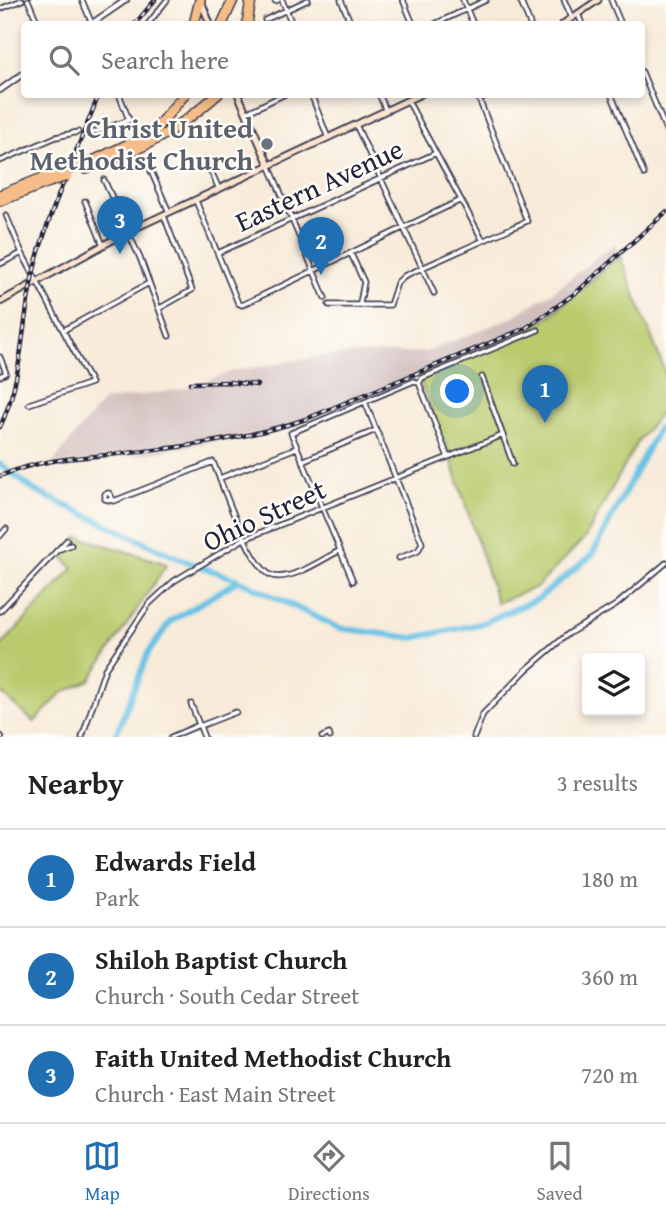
<!DOCTYPE html>
<html lang="en">
<head>
<meta charset="utf-8">
<style>
  body { margin:0; font-family:"Gentium Book Plus",serif; background:#f6f6f6; color:#222 }
  .controls { position:absolute; right:21px; bottom:21px; display:grid; overflow:hidden; border-radius:7px; box-shadow:0 4px 10px #0003 }
  .controls button { width:63px; height:63px; display:grid; place-items:center; padding:0; border:0; border-bottom:2px solid #e0e0e0; background:#fff; color:#222; font:35px sans-serif }
  .you { position:absolute; left:458px; top:392px; width:24px; height:24px; margin:-18px; border:5px solid #fff; border-radius:50%; background:#1a73e8; box-shadow:0 0 0 10px #1a73e833 }
  .badge { display:grid; place-items:center; width:46px; height:46px; border-radius:50%; background:#1f6fb2; color:#fff; font-size:23px; font-weight:700 }
  .pin { position:absolute; translate:-50% -58px; filter:drop-shadow(0 2px 4px #0008) }
  .pin::after { content:''; position:absolute; top:37px; width:24px; height:21px; background:inherit; clip-path:polygon(0 0,100% 0,50% 100%) }
  .list { margin:0; padding:0; list-style:none }
  h2 { display:flex; justify-content:space-between; align-items:center; height:91px; margin:0; padding:0 28px; font-size:30px }
  h2 small { font-size:23px; font-weight:400; color:#767676 }
  .list li { display:grid; grid-template-columns:46px 1fr auto; gap:21px; align-items:center; box-sizing:border-box; height:98px; padding:0 28px; border-top:2px solid #e0e0e0 }
  .list b { display:block; font-size:26px; white-space:nowrap }
  .list p { margin:0; font-size:23px; white-space:nowrap; color:#767676 }
  .list em { font-size:23px; font-style:normal; color:#767676 }
  .icon { flex:none; width:38px; height:38px; fill:none; stroke:currentColor; stroke-width:2; stroke-linecap:round; stroke-linejoin:round }
  .map { position:relative; flex:none; width:666px; height:737px; overflow:hidden }
  .search { position:absolute; background:#fff; box-shadow:0 4px 10px #0003; left:21px; right:21px; top:21px; height:77px; display:flex; align-items:center; gap:18px; box-sizing:border-box; padding:0 24px; border-radius:7px; color:#767676; font-size:26px }
  .sheet { height:385px; background:#fff }
  nav { display:flex; justify-content:space-around; align-items:center; box-sizing:border-box; height:98px; border-top:2px solid #e0e0e0; background:#fff; font-size:19px; color:#767676 }
  nav a { display:grid; justify-items:center; gap:4px }
  nav .on { color:#1f6fb2 }
  .map>svg:first-child { display:block }
  .industrial { fill:#d1bfbe }
  .green { fill:#b9cb6d; stroke:#6e7654; stroke-width:2 }
  .lines { fill:none; stroke-linecap:round; stroke-linejoin:round }
  .river { stroke:#67c1e4; stroke-width:6 }
  .minor-casing { stroke:#424053; stroke-width:7 }
  .tertiary-casing { stroke:#424053; stroke-width:8 }
  .secondary-casing { stroke:#424053; stroke-width:9 }
  .motorway-casing { stroke:#424053; stroke-width:12 }
  .minor { stroke:#fff; stroke-width:3.5 }
  .tertiary { stroke:#fff; stroke-width:4.5 }
  .secondary { stroke:#fce5cf; stroke-width:5 }
  .motorway { stroke:#f7bd88; stroke-width:9 }
  .rail-casing { stroke:#22223b; stroke-width:4.5 }
  .rail { stroke:#fdfcf7; stroke-width:2; stroke-dasharray:5; stroke-linecap:butt }
  .motorway-bridge-casing { stroke:#424053; stroke-width:12; stroke-linecap:butt }
  .motorway-bridge { stroke:#f7bd88; stroke-width:9 }
  .worship-dot { fill:#6b7280; stroke:#fdfcf7; stroke-width:2.5 }
  .labels { text-anchor:middle; stroke-width:5; stroke-linejoin:round; paint-order:stroke }
  .worship-label { font-size:28px; font-weight:bold; fill:#5b616d; stroke:#fdfcf7; text-anchor:end }
  .street-label { font-size:28px; fill:#22223b; stroke:#fdfcf7 }
</style>
</head>
<body>
<div class="map">
<svg width="666" height="737" viewBox="0 0 666 737">
  <rect width="100%" height="100%" fill="#fdfcf7"/>
  <filter id="ink" filterUnits="userSpaceOnUse"><feTurbulence type="fractalNoise" baseFrequency=".0143" numOctaves="2"/><feDisplacementMap in="SourceGraphic" scale="14" xChannelSelector="R" yChannelSelector="G"/><feConvolveMatrix kernelMatrix="1 2 1 2 8 2 1 2 1" color-interpolation-filters="sRGB"/></filter>
  <filter id="wash" filterUnits="userSpaceOnUse"><feTurbulence type="fractalNoise" baseFrequency=".00686" numOctaves="4" result="noise"/><feDisplacementMap in="SourceGraphic" scale="28" xChannelSelector="R" yChannelSelector="G"/><feGaussianBlur stdDeviation="1.57" result="paint"/><feColorMatrix in="noise" values="0 0 0 0 0 0 0 0 0 0 0 0 0 0 0 0 0 1.4 0 .05"/><feComposite in="paint" operator="in"/></filter>
  <g filter="url(#wash)">
    <rect width="100%" height="100%" fill="#f8ebd9"/>
    <!-- industrial -->
    <path class="industrial" d="M614,244L620,256L549,317L515,337L289,427L151,453L51,465L103,401L184,389L233,371L330,355L426,352L511,318L554,291Z"/>
    <!-- green -->
    <path class="green" d="M620,256L666,374V406L638,441L585,538L537,587L497,603L450,456L418,376L515,337L549,317Z
      M79,537L167,564L90,680L62,693L34,722L0,692V647L73,568L63,558Z"/>
    <g class="lines">
      <!-- river -->
      <path class="river" d="M0,464L35,491L182,560L239,580L339,628L413,638L480,624L538,599L592,555L658,429L666,420
        M115,737L148,653L171,621L239,580"/>
    </g>
  </g>
  <g filter="url(#ink)">
    <g class="lines">
      <defs>
        <path id="minor" d="M28,0L38,24
          M82,0L92,24
          M282,0L292,24
          M341,0L351,24
          M403,0L413,24
          M463,0L473,24
          M520,0L530,24
          M564,0L572,18
          M611,0L621,24
          M275,1L278,0
          M0,9L22,0
          M578,14L582,24
          M265,20L308,0
          M148,24L167,0
          M435,24L486,0
          M642,72L666,130
          M311,94L328,138
          M379,94L386,111
          M611,94L644,174
          M479,100L491,94
          M408,101L482,239
          M246,113L285,94
          M356,125L434,293
          M89,134L129,120L119,94
          M206,160L219,189
          M0,161L56,137L78,132
          M269,165L325,298
          M150,169L169,212
          M104,180L140,258L169,336
          M85,201L103,245
          M196,201L238,303L242,305L461,200
          M6,215L22,253L91,383L29,404
          M218,253L436,153
          M351,254L364,282L360,303
          M0,264L22,253
          M329,305H390L397,283L404,276L527,221L477,94
          M160,308L192,290L164,216
          M64,330L149,283
          M0,357L6,373L0,376
          M482,377L513,464
          M419,383L422,378L538,330
          M419,383L448,457
          M365,402L422,543L418,551L399,558
          M302,461L376,430
          M220,478L296,448
          M109,493L114,501L105,499V494Z
          M114,501L213,462C223,485 250,569 273,576C292,581 323,559 339,551
          M0,536L6,529
          M57,550L71,545
          M353,581L291,433L414,381L419,383
          M0,611L67,540
          M191,704L204,737
          M200,726L236,712
          M82,737L105,669L149,604L174,581L242,540L503,435
          M171,737L199,725
          M322,737L329,734L330,737
          M474,737L483,714L526,670L568,634L616,605L666,563"/>
        <path id="tertiary" d="M91,24L126,0
          M0,90L24,73
          M0,736L1,737"/>
        <path id="secondary" d="M201,1L210,24
          M563,24L598,0
          M238,94L269,165
          M0,302L127,232L421,94"/>
        <path id="motorway" d="M194,24L200,0
          M222,24L233,0
          M247,24L251,0
          M95,160L152,133L185,94
          M86,169C143,149 173,134 218,94
          M0,195L50,175
          M0,201L49,182"/>
      </defs>
      <!-- minor casing -->
      <use href="#minor" class="minor-casing"/>
      <!-- tertiary casing -->
      <use href="#tertiary" class="tertiary-casing"/>
      <!-- secondary casing -->
      <use href="#secondary" class="secondary-casing"/>
      <!-- motorway casing -->
      <use href="#motorway" class="motorway-casing"/>
      <!-- minor -->
      <use href="#minor" class="minor"/>
      <!-- tertiary -->
      <use href="#tertiary" class="tertiary"/>
      <!-- secondary -->
      <use href="#secondary" class="secondary"/>
      <!-- motorway -->
      <use href="#motorway" class="motorway"/>
      <defs>
        <path id="rail" d="M135,24L155,0
          M190,383L229,382L257,385
          M0,427C24,376 21,323 34,270C49,210 77,152 99,94
          M0,476C48,456 87,458 137,452C193,446 253,437 306,419L526,328L577,292L666,212"/>
      </defs>
      <!-- rail casing -->
      <use href="#rail" class="rail-casing"/>
      <!-- rail -->
      <use href="#rail" class="rail"/>
      <defs>
        <path id="motorway-bridge" d="M50,175L90,162
          M49,182L67,176"/>
      </defs>
      <!-- motorway-bridge casing -->
      <use href="#motorway-bridge" class="motorway-bridge-casing"/>
      <!-- motorway-bridge -->
      <use href="#motorway-bridge" class="motorway-bridge"/>
    </g>
  </g>
  <!-- markers -->
  <circle class="worship-dot" cx="267" cy="144" r="7"/>
  <g class="labels">
    <!-- worship labels -->
    <g class="worship-label">
      <text x="253" y="138">Christ United<tspan x="253" dy="32">Methodist Church</tspan></text>
    </g>
    <!-- street labels -->
    <g class="street-label">
      <text transform="translate(319 185) rotate(-25)" y="10">Eastern Avenue</text>
      <text transform="translate(264 515) rotate(-25)" y="10">Ohio Street</text>
    </g>
  </g>
</svg>
<div class="controls">
<button><svg class="icon" aria-label="layers" viewBox="0 0 24 24"><path d="M12 4l9 5-9 5-9-5zM3 14l9 5 9-5"/></svg></button>
</div>
<div class="you"></div>
<div class="pin badge" style="left:545px;top:423px">1</div>
<div class="pin badge" style="left:321px;top:275px">2</div>
<div class="pin badge" style="left:120px;top:254px">3</div>
<div class="search"><svg class="icon" aria-label="search" viewBox="0 0 24 24"><circle cx="10" cy="10" r="6"/><path d="M15 15l6 6"/></svg>Search here</div>
</div>
<section class="sheet">
<h2>Nearby<small>3 results</small></h2>
<ul class="list">
<li><span class="badge">1</span><div><b>Edwards Field</b><p>Park</p></div><em>180 m</em></li>
<li><span class="badge">2</span><div><b>Shiloh Baptist Church</b><p>Church · South Cedar Street</p></div><em>360 m</em></li>
<li><span class="badge">3</span><div><b>Faith United Methodist Church</b><p>Church · East Main Street</p></div><em>720 m</em></li>
</ul>
</section>
<nav>
<a class="on"><svg class="icon" aria-label="map" viewBox="0 0 24 24"><path d="M3 6l6-2 6 2 6-2v14l-6 2-6-2-6 2zM9 4v14M15 6v14"/></svg>Map</a>
<a><svg class="icon" aria-label="directions" viewBox="0 0 24 24"><path d="M12 3l9 9-9 9-9-9zM9 14v-3h6M13 9l2 2-2 2"/></svg>Directions</a>
<a><svg class="icon" aria-label="saved" viewBox="0 0 24 24"><path d="M7 4h10v16l-5-4-5 4z"/></svg>Saved</a>
</nav>
</body>
</html>
